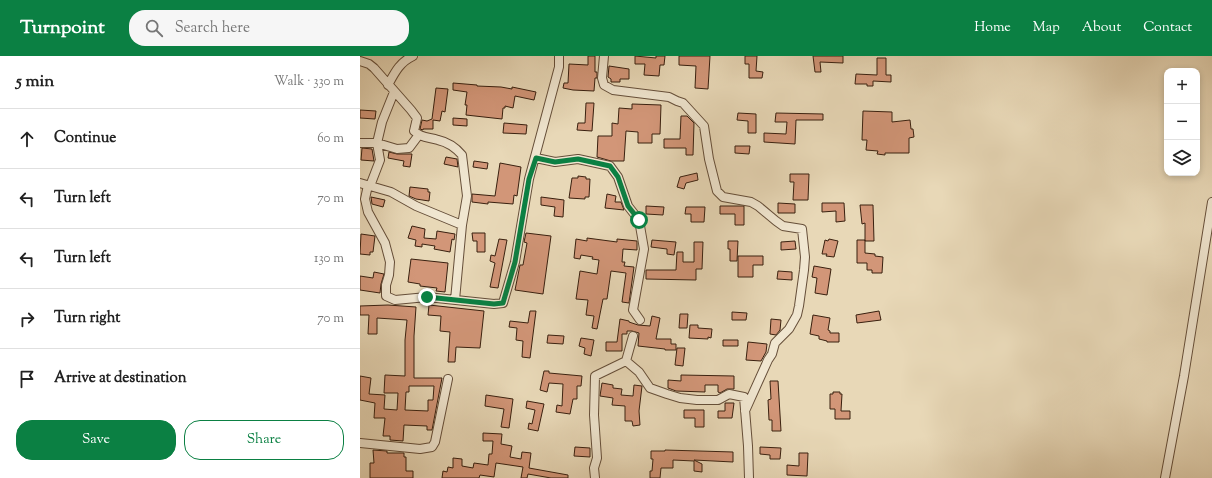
<!DOCTYPE html>
<html lang="en">
<head>
<meta charset="utf-8">
<style>
  body { margin:0; font-family:"Sorts Mill Goudy",serif; background:#f6f6f6; color:#222 }
  .controls { position:absolute; right:12px; top:12px; display:grid; overflow:hidden; border-radius:8px; box-shadow:0 2px 6px #0003 }
  .controls button { width:36px; height:36px; display:grid; place-items:center; padding:0; border:0; border-bottom:1px solid #e0e0e0; background:#fff; color:#222; font:20px sans-serif }
  .stop { position:absolute; width:12px; height:12px; margin:-9px; border:3px solid #0b8043; border-radius:50%; background:#fff }
  .stop.end { background:#0b8043; border-color:#fff; box-shadow:0 1px 4px #0008 }
  .list { margin:0; padding:0; list-style:none }
  h2 { display:flex; justify-content:space-between; align-items:center; height:52px; margin:0; padding:0 16px; font-size:17px }
  h2 small { font-size:13px; font-weight:400; color:#767676 }
  .list li { display:grid; grid-template-columns:26px 1fr auto; gap:12px; align-items:center; box-sizing:border-box; height:60px; padding:0 16px; border-top:1px solid #e0e0e0 }
  .list b { display:block; font-size:15px; white-space:nowrap }
  .list em { font-size:13px; font-style:normal; color:#767676 }
  .actions { display:flex; gap:8px; padding:12px 16px }
  .actions a { flex:1; padding:9px 0; border:1px solid #0b8043; border-radius:16px; text-align:center; font-size:14px; color:#0b8043 }
  .actions .main { background:#0b8043; color:#fff }
  .icon { flex:none; width:22px; height:22px; fill:none; stroke:currentColor; stroke-width:2; stroke-linecap:round; stroke-linejoin:round }
  .map { position:relative; flex:none; width:852px; height:422px; overflow:hidden }
  header { display:flex; align-items:center; gap:24px; box-sizing:border-box; height:56px; padding:0 20px; background:#0b8043; color:#fff }
  header strong { font-size:19px }
  nav { display:flex; gap:22px; margin-inline-start:auto; font-size:14px }
  .search { width:280px; height:36px; background:#f6f6f6; display:flex; align-items:center; gap:10px; box-sizing:border-box; padding:0 14px; border-radius:16px; color:#767676; font-size:15px }
  main { display:flex }
  aside { flex:1; background:#fff }
  .map>svg:first-child { display:block }
  .building { fill:#d29678; stroke:#39200f; fill-rule:evenodd }
  .lines { fill:none; stroke-linecap:round; stroke-linejoin:round }
  .street-casing { stroke:#654e39; stroke-width:10 }
  .street { stroke:#f0e6d0; stroke-width:8 }
  .route { stroke:#0b8043; stroke-width:5 }
</style>
</head>
<body>
<header>
<strong>Turnpoint</strong>
<div class="search"><svg class="icon" aria-label="search" viewBox="0 0 24 24"><circle cx="10" cy="10" r="6"/><path d="M15 15l6 6"/></svg>Search here</div>
<nav><a>Home</a><a>Map</a><a>About</a><a>Contact</a></nav>
</header>
<main>
<aside>
<h2>5 min<small>Walk · 330 m</small></h2>
<ul class="list">
<li><svg class="icon" aria-label="ahead" viewBox="0 0 24 24"><path d="M12 20V5M6 11l6-6 6 6"/></svg><div><b>Continue</b></div><em>60 m</em></li>
<li><svg class="icon" aria-label="left" viewBox="0 0 24 24"><path d="M17 20v-9H6M10 6l-5 5 5 5"/></svg><div><b>Turn left</b></div><em>70 m</em></li>
<li><svg class="icon" aria-label="left" viewBox="0 0 24 24"><path d="M17 20v-9H6M10 6l-5 5 5 5"/></svg><div><b>Turn left</b></div><em>130 m</em></li>
<li><svg class="icon" aria-label="right" viewBox="0 0 24 24"><path d="M7 20v-9h11M14 6l5 5-5 5"/></svg><div><b>Turn right</b></div><em>70 m</em></li>
<li><svg class="icon" aria-label="arrive" viewBox="0 0 24 24"><path d="M6 21V4h12l-3 4 3 4H6"/></svg><div><b>Arrive at destination</b></div></li>
</ul>
<div class="actions"><a class="main">Save</a><a>Share</a></div>
</aside>
<div class="map">
<svg width="852" height="422" viewBox="0 0 852 422">
  <rect width="100%" height="100%" fill="#e8d8b7"/>
  <filter id="stains"><feTurbulence type="fractalNoise" baseFrequency=".005" numOctaves="4"/><feColorMatrix values="0 0 0 0 .2 0 0 0 0 .09 0 0 0 0 .02 0 0 0 .5 -.17"/></filter>
  <radialGradient id="worn" r=".72"><stop offset=".6" stop-color="#630" stop-opacity="0"/><stop offset="1" stop-color="#630" stop-opacity=".3"/></radialGradient>
  <!-- building -->
  <path class="building" d="M228,0H235V16H237V22H235L234,35L213,34L203,32L204,27H208L209,8L228,9Z
    M275,0L296,2V0H305L304,9H300L299,20L284,19L285,8H275Z
    M319,0H350L348,33L335,32L336,10L319,9Z
    M385,0H397L396,15L403,16L402,22H389V8H385Z
    M453,0H483V7L460,6L461,16H455Z
    M517,2H526V19H531V26L513,25V30H507V28H495L496,18L517,19Z
    M249,10L269,13V23H260V26H251V23L248,21Z
    M93,27L117,29V30L141,31L152,33V31L176,36L174,44L155,40L153,52L145,50V52H143L142,63L106,59L107,49H105L107,36L93,34Z
    M76,32L88,33L85,56L82,55L80,65L73,64V73H63V74L60,73L62,64L67,65L72,63Z
    M226,47H234L232,75L217,74L218,67H225Z
    M272,48L301,49L300,78H292V87H278V76L266,75L264,105H251L237,101L238,80H252V67L258,68L259,52L272,53Z
    M0,54L16,55L15,63L0,62Z
    M503,55L532,56V66L550,64L551,73H553L554,81L549,82V97H525V99L517,98L518,95L506,94L507,84H502Z
    M378,57L396,58V77H388V65L377,64Z
    M416,57L463,58V64H436L435,88L404,86V77L426,78L427,66H415Z
    M321,60H327L334,67L333,99H326V92H304V83H320Z
    M93,62L107,63V70L93,69Z
    M144,67L167,69L166,78L143,77Z
    M375,90H390L389,98L375,97Z
    M2,92L12,93L14,105L1,104Z
    M29,96L37,98H52L50,111L43,110L44,105L28,102Z
    M86,101L97,103L98,111L84,108Z
    M114,105L128,107L127,113L113,111Z
    M140,107L161,111L157,140L154,139L153,148L128,146V148L112,146V138L135,140Z
    M337,117L338,124L326,127L324,133L317,131L320,121Z
    M430,118H449L448,144H433L434,126H430Z
    M218,120L226,121V123H230L229,141H225V143L209,142L212,122H218Z
    M50,131L68,133V136H70L69,145L56,143L49,140Z
    M247,138L256,140L255,146H261L264,154L245,152Z
    M11,141L25,144L23,151L12,148Z
    M181,141L204,144L203,161L194,160L195,151L181,149Z
    M418,147L435,148V157H418Z
    M462,147H484L485,165L476,166V155L462,156Z
    M500,149H513L514,185H505V167L502,168Z
    M286,150L304,151L303,159L286,158Z
    M360,150H384V169H375V158H360Z
    M326,151H345L344,166H331V158H325Z
    M52,170L65,173L64,182L76,183L77,175L95,178L94,184L92,183L90,196L74,193L75,190L62,188V191L55,190L56,184L48,182Z
    M112,177H125V196H117V185H113Z
    M166,177L191,180L183,238L155,234L160,209H163L167,187L164,186Z
    M1,178L15,180L13,196H10V199L0,198Z
    M227,182L257,186V183L277,185V194L263,193L262,206H265L264,210L274,211L269,247L262,246L266,217L251,215L247,243H243L237,273L232,272L234,260L226,259L228,244L216,243L220,215L237,218L239,204L232,203L233,201L221,199L220,203L214,202L216,183L227,185Z
    M139,183L147,184L138,232L130,231L135,207L130,205L131,199L135,200Z
    M469,183L478,185L474,201L466,200L467,198H462L465,184L468,185Z
    M292,184L316,186L314,199L307,198V193L291,191Z
    M497,184H505V197L515,198V200L523,201L522,217H512V214H507V207H497Z
    M368,185H378L377,205H370V193H368Z
    M435,185L436,193L421,194V186Z
    M334,186H343L342,213H336V224L286,223V214H316L317,196H323V206H334Z
    M378,200H403V209H393V221H378Z
    M51,203L88,207L85,236L76,235L77,232L60,230V228L48,226Z
    M454,210L471,213L467,239L455,237L457,222L452,221Z
    M418,215L432,216V224L417,223Z
    M14,216L24,218L21,228L20,237L0,234V220L13,222Z
    M28,249L56,251L54,280V322H82L72,374H67V370L44,369L43,385L30,384V380H23L25,362H14L15,347L0,344V320L11,322L9,338L25,339L24,353L37,354L38,337H24L25,319L45,320V284L47,264L17,262V278H8L9,259H0V250ZM49,330H74L73,344H68V355L45,354L46,336H49Z
    M69,249L124,255L120,292L96,291L95,306H88L90,276L80,275L81,260L68,259Z
    M170,255H176L170,302L162,301L163,285L156,284L157,272L149,271L150,265L168,267Z
    M519,255L521,264L497,267L496,259Z
    M372,256L387,257L386,264H372Z
    M320,258H328L327,272H319Z
    M453,259L470,262L468,274L470,275V277H479V286H467V285L459,283V280L450,278Z
    M292,260L300,262L296,283H311V288H316V294H305V293L278,290L279,277L272,275H267V278H262V295H246V286H257L260,263L269,265V266L278,269L290,270Z
    M411,263L421,264L420,274L416,279L410,278Z
    M330,269H338V272L352,273L351,282L348,281V283L329,282Z
    M188,279L204,280L203,288L187,287Z
    M221,282L234,284L231,300L224,298L225,292L219,290Z
    M363,284H378V290H363Z
    M388,286L407,288L406,296L401,305L386,304Z
    M317,292H325L323,310L315,309Z
    M184,315H189V317L222,320L221,330H217V343H213L210,358L196,356L197,349L202,350L203,328L189,327L187,336L180,334Z
    M321,319L374,320V333H367L360,337L358,336V329H345V336L316,335L308,332V324L321,325Z
    M410,325H418L421,375H412V364H409L408,344L411,343Z
    M242,327L253,329V332L262,333L261,339L273,340L274,329L282,330L279,355L280,369L273,370L272,365H265V350L252,349L253,342L240,340Z
    M473,336H480V338H482L481,355H490V363H475V353H470V338H473Z
    M126,339L153,343L149,372L141,371L144,353L125,350Z
    M167,345L184,348L178,375L168,373L169,367L172,368L175,354L166,352Z
    M365,347H374L372,362H358V355H365Z
    M324,354H344V371H335V362H324Z
    M123,377L142,378L141,388L152,390L150,401L161,403L162,396L171,397L169,412L208,419V422H191L168,418L167,422H161L163,411L136,407L134,421L120,419L119,422H82L83,415L87,416L88,411L93,412V402L102,403V410L113,412L114,407L128,409L129,398H132L133,385H123Z
    M215,391L230,392V401L214,400Z
    M400,391L421,392L420,403H410V399L400,398Z
    M13,394L27,395V397H44V401H46V415H53V422H10V407H14Z
    M305,394L373,396V406L334,404L342,408V416L334,415V405L313,404V412H301L300,422H290V415H292L293,403H291V395H305Z
    M439,397H448L447,420L427,419V409L439,410Z"/>
  <g class="lines">
    <defs>
      <path id="street" d="M244,0L242,22L244,29L253,34L309,41L317,45L323,47L344,70L349,103L357,135L363,141L391,146L398,150L416,165L423,170L442,173L445,201L444,214L439,250L437,259L429,273L415,287L412,298L408,304L385,355
        M0,5L9,8L14,12L51,54L57,62L54,75C61,82 69,81 78,84C87,86 96,92 102,99L107,140L102,169L95,244
        M28,29C35,16 40,6 53,0
        M0,87H17L37,93L49,92L58,80
        M176,102L195,106L218,103L250,110L258,121L268,150L279,164L284,193L273,254L280,264
        M0,127L31,136L56,150L102,169
        M8,129L5,143L8,156L25,187L30,206L29,219L26,229V240L35,244L67,241L134,248L143,247L155,206L169,123L199,11V0
        M10,130L20,104L17,87L22,66L34,36
        M266,305L279,316L290,332L307,338L320,342L337,344H358L369,338L384,341L388,390L389,422
        M0,387L60,393L72,391L75,386L88,323
        M235,422L234,412L237,402L234,359L235,320L266,305L273,280
        M805,422L824,320L852,146"/>
    </defs>
    <!-- street casing -->
    <use href="#street" class="street-casing"/>
    <!-- street -->
    <use href="#street" class="street"/>
  </g>
  <g class="lines">
    <!-- route -->
    <path class="route" d="M67,241L134,248L143,247L155,206L169,123L176,102L195,106L218,103L250,110L258,121L268,150L279,164"/>
  </g>
  <rect width="100%" height="100%" filter="url(#stains)"/>
  <rect width="100%" height="100%" fill="url(#worn)"/>
</svg>
<div class="controls">
<button>+</button>
<button>−</button>
<button><svg class="icon" aria-label="layers" viewBox="0 0 24 24"><path d="M12 4l9 5-9 5-9-5zM3 14l9 5 9-5"/></svg></button>
</div>
<div class="stop" style="left:279px;top:164px"></div>
<div class="stop end" style="left:67px;top:241px"></div>
</div>
</main>
</body>
</html>
